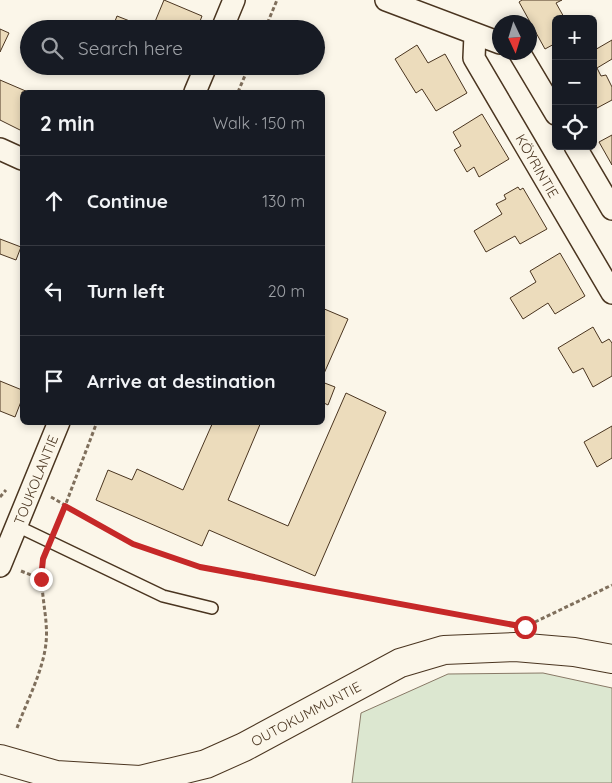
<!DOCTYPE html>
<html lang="en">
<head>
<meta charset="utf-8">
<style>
  body { margin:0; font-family:Quicksand,sans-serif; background:#20242c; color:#f1f3f6 }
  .controls { position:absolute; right:15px; top:15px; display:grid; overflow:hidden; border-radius:8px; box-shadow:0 2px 8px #0003 }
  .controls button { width:45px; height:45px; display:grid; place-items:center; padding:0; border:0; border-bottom:1px solid #363941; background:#171b24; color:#f1f3f6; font:25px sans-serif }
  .compass { position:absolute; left:492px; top:15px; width:45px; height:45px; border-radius:50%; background:#171b24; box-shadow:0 2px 8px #0003; rotate:176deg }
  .stop { position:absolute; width:15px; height:15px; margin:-11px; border:4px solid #c62828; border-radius:50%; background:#fff }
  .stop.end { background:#c62828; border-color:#fff; box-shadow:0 1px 5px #0008 }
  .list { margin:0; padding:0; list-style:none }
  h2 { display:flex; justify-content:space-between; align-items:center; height:65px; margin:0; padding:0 20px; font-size:21px }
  h2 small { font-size:16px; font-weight:400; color:#9ea1a6 }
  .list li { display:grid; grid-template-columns:32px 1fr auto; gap:15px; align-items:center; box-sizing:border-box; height:90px; padding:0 20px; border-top:1px solid #363941 }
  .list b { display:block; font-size:19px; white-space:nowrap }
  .list em { font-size:16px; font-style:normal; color:#9ea1a6 }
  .icon { flex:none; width:28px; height:28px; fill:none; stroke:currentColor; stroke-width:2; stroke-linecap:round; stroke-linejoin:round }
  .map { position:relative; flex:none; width:612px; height:783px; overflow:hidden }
  .search { position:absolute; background:#171b24; box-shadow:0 2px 8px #0003; left:20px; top:20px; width:305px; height:55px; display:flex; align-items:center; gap:12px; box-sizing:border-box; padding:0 18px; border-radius:28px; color:#9ea1a6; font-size:19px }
  .panel { position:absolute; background:#171b24; box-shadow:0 2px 8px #0003; left:20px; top:90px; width:305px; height:335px; border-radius:8px }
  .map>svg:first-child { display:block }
  .green { fill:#dce7d0; stroke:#887966 }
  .building { fill:#ecdcbc; stroke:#4a3520 }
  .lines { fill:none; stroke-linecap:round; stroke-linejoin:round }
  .lane-casing { stroke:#4a3520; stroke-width:14 }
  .street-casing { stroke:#4a3520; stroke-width:24 }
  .secondary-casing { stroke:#4a3520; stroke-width:30 }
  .path { stroke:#7f6f5c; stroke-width:3; stroke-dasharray:4 2.5; stroke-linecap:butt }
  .lane { stroke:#fbf6e9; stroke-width:11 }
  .street { stroke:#fbf6e9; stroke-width:21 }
  .secondary { stroke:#fbf6e9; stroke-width:28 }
  .route { stroke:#c62828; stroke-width:6 }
  .labels { text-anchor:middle; stroke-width:4; stroke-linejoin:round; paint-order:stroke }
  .street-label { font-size:14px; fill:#4a3520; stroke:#fbf6e9 }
</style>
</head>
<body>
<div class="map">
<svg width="612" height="783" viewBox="0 0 612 783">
  <rect width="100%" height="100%" fill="#fbf6e9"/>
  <!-- green -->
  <path class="green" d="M543,673L612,688V783H352L361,713L448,674Z"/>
  <!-- building -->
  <path class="building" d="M164,0L202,16L197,29H152Z
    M522,0H562L556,3L565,19H556V43L545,49L519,2Z
    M117,16L150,29H112Z
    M0,29L9,33L0,52Z
    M612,40V59L597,68L601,76L606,75L612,87V100L597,108L593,102V51Z
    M417,45L428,63L445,54L467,93L436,111L422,89L416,93L395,59Z
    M0,80L28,92H22V131L0,120Z
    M482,114L509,159L479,177L474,167L467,172L454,150L461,146L453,132Z
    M612,135V165L599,142Z
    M518,187L520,190L523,188L547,229L520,244L515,236L486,252L474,231L502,214L496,204L506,199L504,195Z
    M0,239L21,247L16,260L0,254Z
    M560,253L585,296L555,314L548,303L523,319L510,298L536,282L530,271Z
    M322,308L348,319L322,378Z
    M593,327L602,343L609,339L612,343V376L593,387L583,368L573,373L558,348Z
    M0,381L22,390V399L15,417L0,411Z
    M322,382L335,387L328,405L322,402Z
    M346,393L386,412L315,576L209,530L202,546L96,500L108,470L132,480L137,469L183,490L213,422H261L228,500L288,526Z
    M612,426V458L597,467L584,442Z"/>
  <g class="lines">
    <defs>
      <path id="lane" d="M17,526L163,596L212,608"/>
      <path id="street" d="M386,0L500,43
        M222,29L234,0
        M475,35L474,58L612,293
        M519,52L556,114
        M195,92L206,66
        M575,146L612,209
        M0,149L22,159
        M0,566L59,422"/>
      <path id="secondary" d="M0,759L56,775L140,780L206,764L244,747L400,663L444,650L515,647L574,652L612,659"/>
    </defs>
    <!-- lane casing -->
    <use href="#lane" class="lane-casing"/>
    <!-- street casing -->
    <use href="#street" class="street-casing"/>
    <!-- secondary casing -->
    <use href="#secondary" class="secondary-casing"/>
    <!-- path -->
    <path class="path" d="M265,29L277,0
      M238,92L249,66
      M0,497L6,490
      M51,497L133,544L200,567L491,621
      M57,527L97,422
      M21,571L41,579
      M535,622L612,585
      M17,728C27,701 43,671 46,643C49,615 37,586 44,558"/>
    <!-- lane -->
    <use href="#lane" class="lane"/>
    <!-- street -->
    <use href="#street" class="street"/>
    <!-- secondary -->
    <use href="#secondary" class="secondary"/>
  </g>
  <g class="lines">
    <!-- route -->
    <path class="route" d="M41,579L43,559L65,506L133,544L200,567L525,627"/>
  </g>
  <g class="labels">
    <!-- street labels -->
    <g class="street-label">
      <text transform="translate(537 166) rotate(60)" y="5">KÖYRINTIE</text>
      <text transform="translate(36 480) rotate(-68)" y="5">TOUKOLANTIE</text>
      <text transform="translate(306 714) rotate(-28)" y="5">OUTOKUMMUNTIE</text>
    </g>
  </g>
</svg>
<div class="controls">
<button>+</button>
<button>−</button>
<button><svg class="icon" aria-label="locate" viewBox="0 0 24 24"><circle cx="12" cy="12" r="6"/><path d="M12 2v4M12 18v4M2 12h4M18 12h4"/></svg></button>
</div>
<svg class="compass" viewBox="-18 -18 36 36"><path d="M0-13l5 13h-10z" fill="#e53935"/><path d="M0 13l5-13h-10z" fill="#9ea1a6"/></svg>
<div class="stop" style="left:525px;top:627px"></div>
<div class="stop end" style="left:41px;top:579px"></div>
<div class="search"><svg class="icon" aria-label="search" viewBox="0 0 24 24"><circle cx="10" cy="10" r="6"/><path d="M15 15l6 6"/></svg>Search here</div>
<section class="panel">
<h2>2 min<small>Walk · 150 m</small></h2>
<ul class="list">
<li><svg class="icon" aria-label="ahead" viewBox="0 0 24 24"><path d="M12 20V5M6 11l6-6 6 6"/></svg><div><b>Continue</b></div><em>130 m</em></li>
<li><svg class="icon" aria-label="left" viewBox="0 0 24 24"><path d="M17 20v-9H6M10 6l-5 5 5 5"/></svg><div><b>Turn left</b></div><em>20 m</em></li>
<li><svg class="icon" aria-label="arrive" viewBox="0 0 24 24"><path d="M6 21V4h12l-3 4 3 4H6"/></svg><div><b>Arrive at destination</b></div></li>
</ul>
</section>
</div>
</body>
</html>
